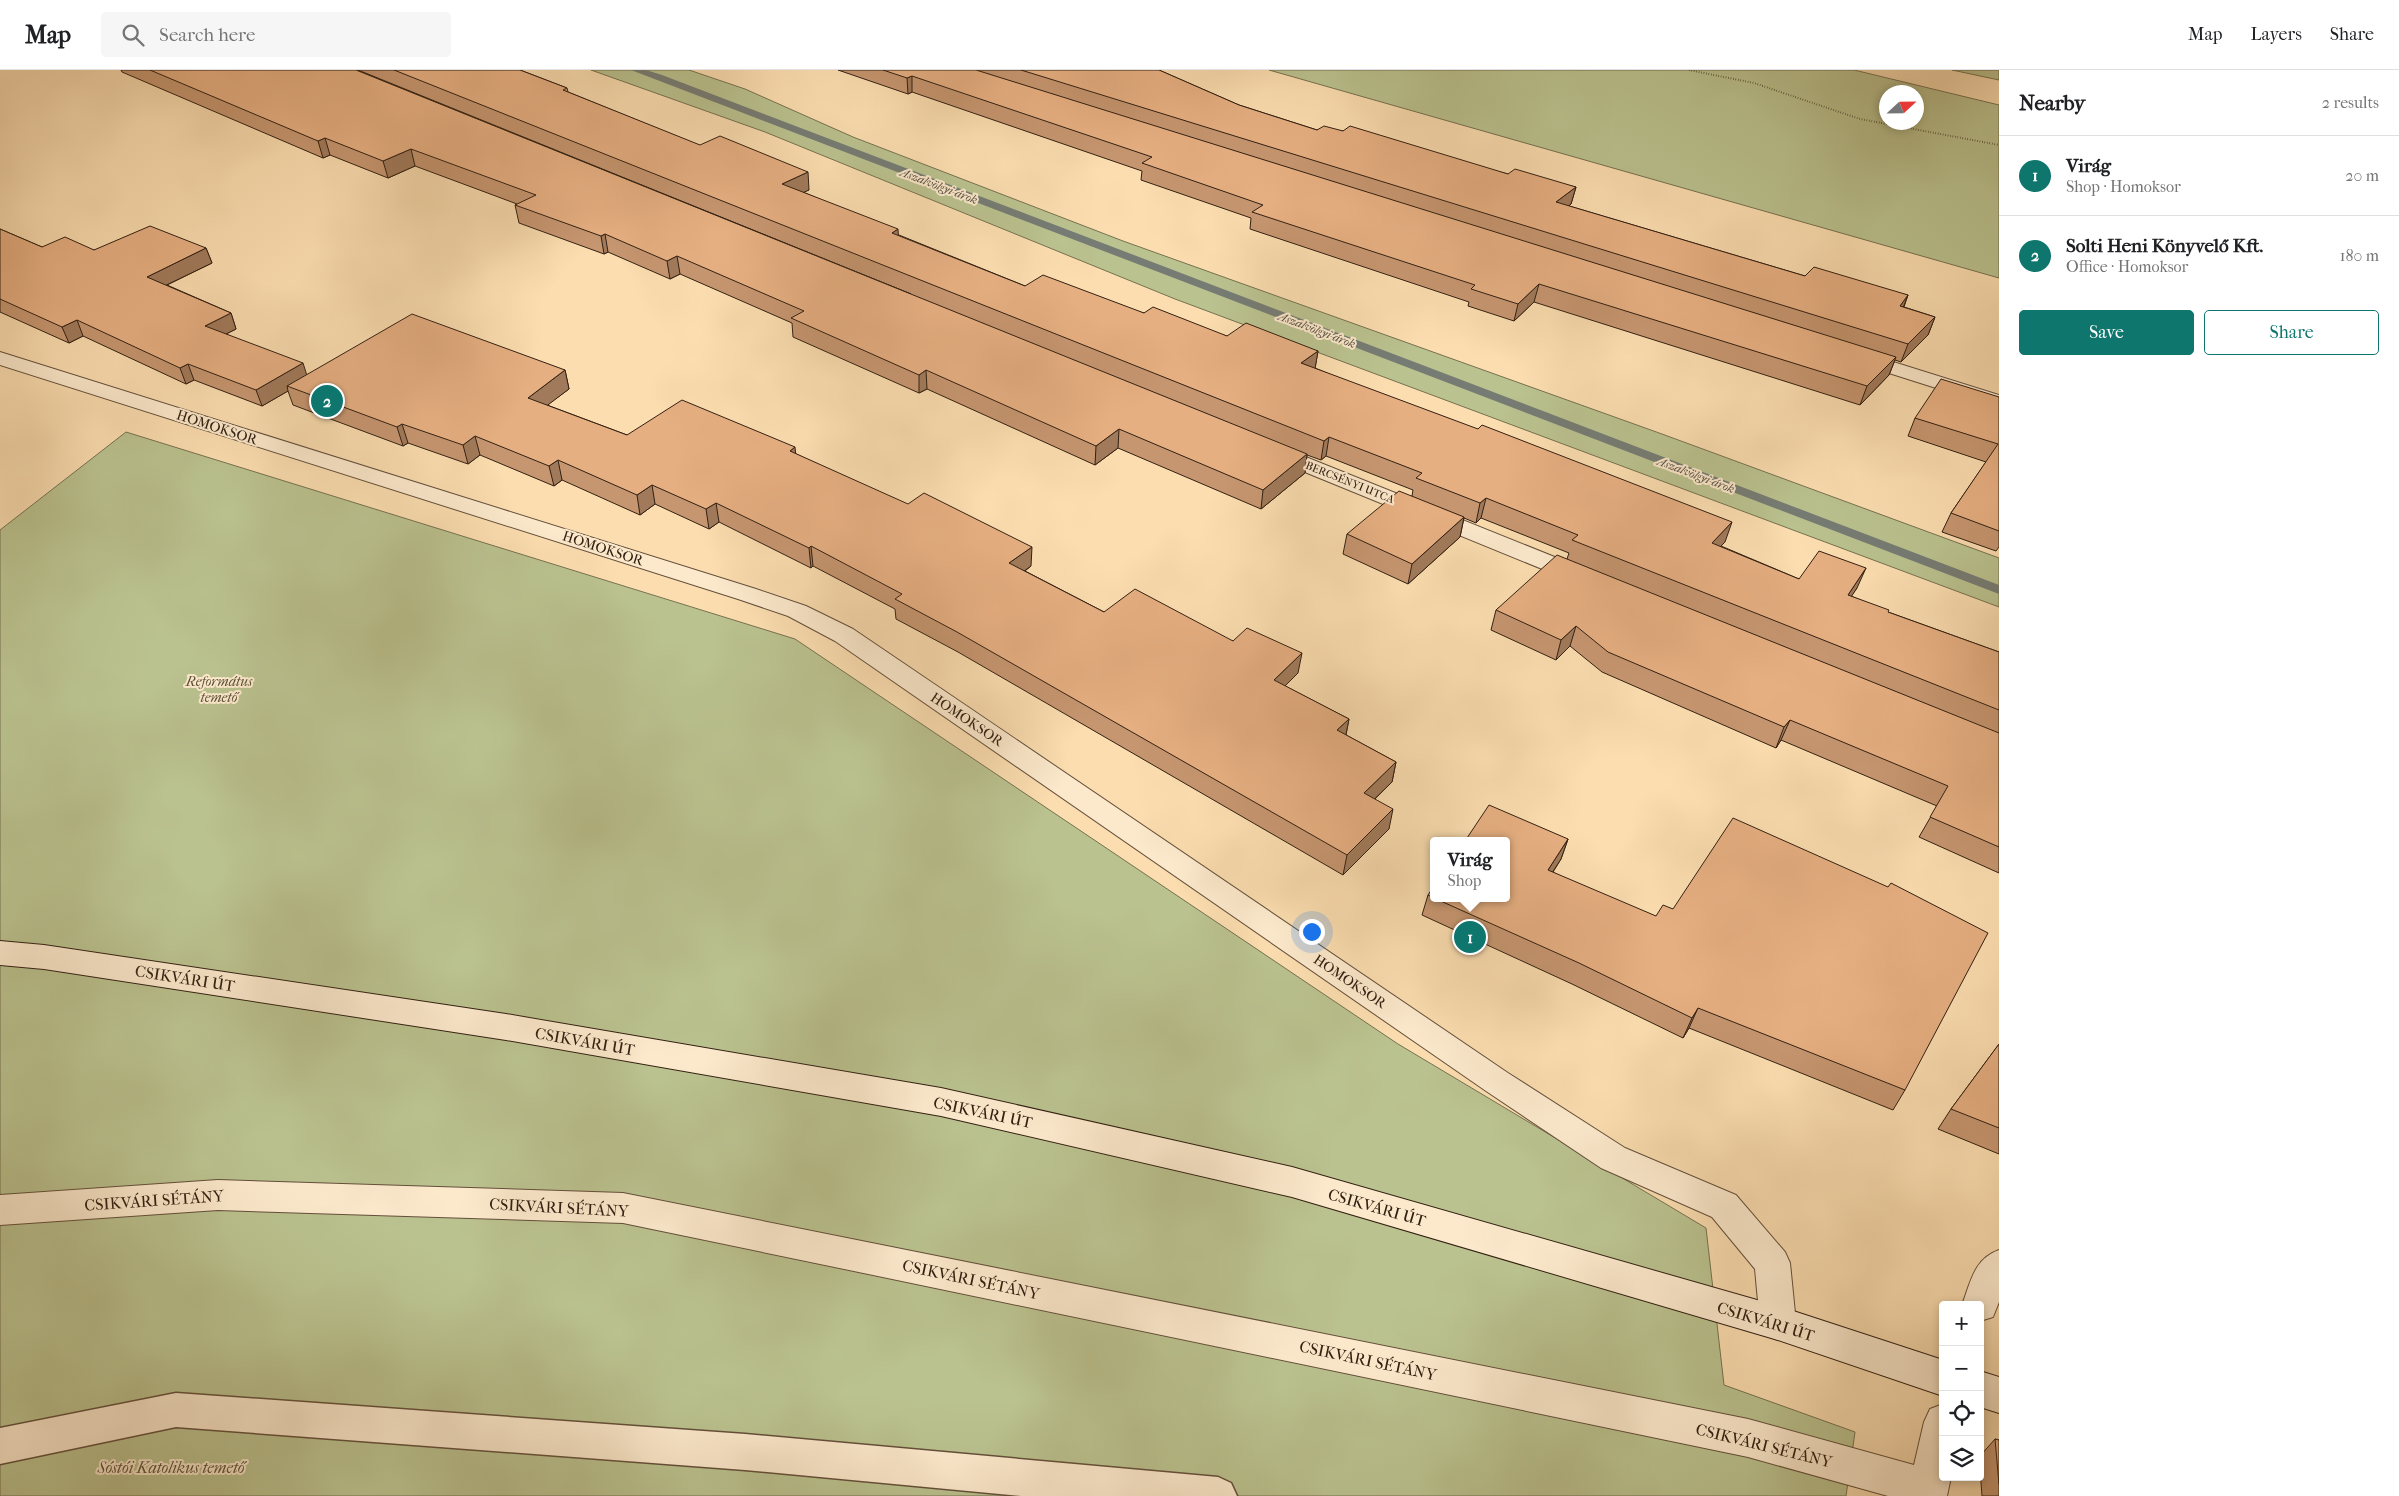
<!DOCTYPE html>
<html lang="en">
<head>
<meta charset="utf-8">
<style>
  body { margin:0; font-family:"IM FELL French Canon",serif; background:#f6f6f6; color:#202124 }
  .controls { position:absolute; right:15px; bottom:15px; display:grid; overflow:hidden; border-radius:5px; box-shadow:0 2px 8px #0003 }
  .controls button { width:45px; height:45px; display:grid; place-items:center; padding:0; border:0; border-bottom:1px solid #e0e0e0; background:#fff; color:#202124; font:25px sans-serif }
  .compass { position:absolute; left:1879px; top:15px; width:45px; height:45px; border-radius:50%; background:#fff; box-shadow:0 2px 8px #0003; rotate:68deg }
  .you { position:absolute; left:1311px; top:861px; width:18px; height:18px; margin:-12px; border:4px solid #fff; border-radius:50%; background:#1a73e8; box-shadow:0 0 0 8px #1a73e833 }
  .badge { display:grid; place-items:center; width:32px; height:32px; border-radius:50%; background:#0f766e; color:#fff; font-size:16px; font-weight:700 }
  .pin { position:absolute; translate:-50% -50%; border:2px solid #fff; box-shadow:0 1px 5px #0006 }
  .popup { position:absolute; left:1430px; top:767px; width:80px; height:65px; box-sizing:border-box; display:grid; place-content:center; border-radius:5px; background:#fff; filter:drop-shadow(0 1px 4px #0005); font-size:16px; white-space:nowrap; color:#757577 }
  .popup b { font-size:19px; color:#202124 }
  .popup::after { content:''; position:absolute; left:50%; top:100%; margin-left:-10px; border:10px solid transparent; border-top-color:#fff }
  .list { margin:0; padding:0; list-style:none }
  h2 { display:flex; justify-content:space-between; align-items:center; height:65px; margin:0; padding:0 20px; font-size:21px }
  h2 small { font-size:16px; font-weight:400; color:#757577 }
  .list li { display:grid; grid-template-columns:32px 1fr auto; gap:15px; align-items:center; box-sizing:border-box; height:80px; padding:0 20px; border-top:1px solid #e0e0e0 }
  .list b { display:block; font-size:19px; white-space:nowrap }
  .list p { margin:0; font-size:16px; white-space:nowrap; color:#757577 }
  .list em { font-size:16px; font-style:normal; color:#757577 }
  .actions { display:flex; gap:10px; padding:15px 20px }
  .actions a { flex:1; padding:11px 0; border:1px solid #0f766e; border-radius:5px; text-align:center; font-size:18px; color:#0f766e }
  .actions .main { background:#0f766e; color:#fff }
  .icon { flex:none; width:28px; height:28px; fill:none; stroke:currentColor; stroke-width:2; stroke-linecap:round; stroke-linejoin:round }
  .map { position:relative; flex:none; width:1999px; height:1426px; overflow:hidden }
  header { display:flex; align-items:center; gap:30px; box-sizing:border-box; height:70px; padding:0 25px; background:#fff; border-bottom:1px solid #e0e0e0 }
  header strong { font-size:24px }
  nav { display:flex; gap:28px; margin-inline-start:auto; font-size:18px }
  .search { width:350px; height:45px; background:#f6f6f6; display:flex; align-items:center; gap:12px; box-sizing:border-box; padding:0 18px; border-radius:5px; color:#757577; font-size:19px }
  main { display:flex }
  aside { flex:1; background:#fff }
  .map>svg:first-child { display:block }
  .green { fill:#bac28f; stroke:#767150; fill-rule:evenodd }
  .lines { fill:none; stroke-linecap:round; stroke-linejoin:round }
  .stream { fill:#767c74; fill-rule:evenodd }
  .lane-casing { stroke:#644f3a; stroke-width:3 }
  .street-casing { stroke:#644f3a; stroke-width:2 }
  .secondary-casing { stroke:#322012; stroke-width:2 }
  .path { stroke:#322012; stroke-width:2; stroke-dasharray:0.5 2; stroke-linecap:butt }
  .lane { fill:#fce9cc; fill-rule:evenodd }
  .street { fill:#fce9cc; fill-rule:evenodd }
  .secondary { fill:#fce9cc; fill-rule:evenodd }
  .wall { fill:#c69670; stroke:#322012 }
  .shaded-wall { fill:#a17a5b; stroke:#322012 }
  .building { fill:#e6af82; stroke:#322012 }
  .labels { text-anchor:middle; stroke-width:4; stroke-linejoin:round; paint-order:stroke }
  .far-street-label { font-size:11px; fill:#322012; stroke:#fce9cc }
  .far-water-label { font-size:12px; font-style:italic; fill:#544e43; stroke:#fce9cc }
  .street-label { font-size:14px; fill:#322012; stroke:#fce9cc }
  .park-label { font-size:14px; font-style:italic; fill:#5b5138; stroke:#fce9cc }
  .near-street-label { font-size:16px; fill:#322012; stroke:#fce9cc }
  .near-park-label { font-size:16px; font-style:italic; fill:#5b5138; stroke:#fce9cc }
</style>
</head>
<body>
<header>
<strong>Map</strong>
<div class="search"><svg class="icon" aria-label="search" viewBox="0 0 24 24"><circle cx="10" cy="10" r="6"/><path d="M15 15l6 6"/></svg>Search here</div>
<nav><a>Map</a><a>Layers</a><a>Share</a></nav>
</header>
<main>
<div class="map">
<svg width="1999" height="1426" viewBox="0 0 1999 1426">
  <rect width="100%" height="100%" fill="#fbddb0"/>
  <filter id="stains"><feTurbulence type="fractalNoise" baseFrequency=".004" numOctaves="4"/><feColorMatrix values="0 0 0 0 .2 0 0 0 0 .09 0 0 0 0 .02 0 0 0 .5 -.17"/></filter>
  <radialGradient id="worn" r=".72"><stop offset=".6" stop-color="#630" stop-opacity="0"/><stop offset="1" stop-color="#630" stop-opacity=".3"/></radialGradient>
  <!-- green -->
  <path class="green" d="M591,0H689L745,19L853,67L1123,171L1662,364L1999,488V537L1175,229L765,62Z
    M1269,0H1854L1999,35V208ZM1886,22H1916V52H1886Z
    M1952,0H1999V10Z
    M126,362L795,569L1398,974L1706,1158L1724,1315L1855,1362L1846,1426H0V460Z"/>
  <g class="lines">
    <!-- stream -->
    <path class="stream" d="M631,0H646L662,5L1999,515V524Z"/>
    <defs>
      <path id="lane" d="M176,1323L745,1364L1218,1407L1231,1413L1237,1426H1021L745,1400L176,1357L0,1394V1358Z"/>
      <path id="street" d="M1855,280L1999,325V338L1848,290L1845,286L1848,282Z
        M0,282L756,519L806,536L853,559L1508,1003L1625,1078L1736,1125L1785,1182L1790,1193L1796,1253L1791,1265L1778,1270L1765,1265L1760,1253L1755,1199L1712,1147L1601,1098L1486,1021L835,571L788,546L738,529L0,295Z
        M1271,373L1592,502L1595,507L1592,512L1583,514L1574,512L1263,385L1260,380L1263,375Z
        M218,1110L623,1123L1748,1349L1914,1395L1924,1352L1930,1339L1943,1334V1407H1951L1947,1426H1888L1748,1387L623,1153L218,1140L0,1155V1125Z
        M1999,1180V1232L1993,1247L1980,1251V1235H1962C1971,1211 1974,1189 1999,1180Z"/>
      <path id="secondary" d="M0,871L44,875L506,944L941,1018L1292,1097L1778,1236L1943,1290V1326L1778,1270L1292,1127L941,1046L506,970L44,899L0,895Z
        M1980,1301L1999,1307V1343L1980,1337Z"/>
    </defs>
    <!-- lane casing -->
    <use href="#lane" class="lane-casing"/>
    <!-- street casing -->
    <use href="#street" class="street-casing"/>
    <!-- secondary casing -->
    <use href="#secondary" class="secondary-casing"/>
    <!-- path -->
    <path class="path" d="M1689,0L1754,13L1860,49L1999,75"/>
    <!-- lane -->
    <use href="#lane" class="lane"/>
    <!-- street -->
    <use href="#street" class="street"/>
    <!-- secondary -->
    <use href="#secondary" class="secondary"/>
  </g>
  <!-- wall -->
  <path class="wall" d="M121,0H356L911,224L358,0H520L567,18L568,22L809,120L803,122L899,165L1025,216L1144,243L1227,266L1318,281L1315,298L1725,472L1721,476L1799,509L1857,518L1851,526L1888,542L1999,582V803L1919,767L1937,736L1781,670L1776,678L1602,602L1570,576L1556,590L1491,560L1496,540L1567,489L1569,483L1481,448L1476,453L1464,448L1460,467L1408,514L1343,484L1347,464L1412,426L1413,420L1326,386L1321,390L1307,385L1305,403L1261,439L1118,378L1095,395L927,319L919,323L793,267L792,253L680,204L670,209L608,182L604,184L519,153L515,135L517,134L415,96L388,108L330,85L323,88L122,2Z
    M838,0H1159L1239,35L1317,60L1343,61L1508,104L1576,117L1571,134L1569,136L1805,206L1908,225L1904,237L1935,247L1928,265L1901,292L1895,290L1889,305L1860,335L1534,232L1514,251L1468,236L1469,232L1250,159L1251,148L1141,110L1142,101L912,22L908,24Z
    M0,159L42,177L94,180L206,178L212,193L167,215L231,243L236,259L226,264L307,305L565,300L569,319L547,335L627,365L796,384L1031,496L1025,501L1104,542L1233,571L1298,603L1285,616L1349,649L1346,665L1396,692L1392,712L1375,729L1389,759L1343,805L958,582L896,549L895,539L813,496L811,498L719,452L709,459L655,434L640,445L562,410L554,416L480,385L468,394L408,373L403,376L293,335L288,321L262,336L194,310L186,314L83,266L69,273L0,242Z
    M1999,327V477L1996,481L1942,462L1951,443L1986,392L1908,366L1915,348Z
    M1568,769L1561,789L1553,802L1905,1020L1893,1040L1689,958L1683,968L1572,914L1422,845L1428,825Z
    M1999,974V1084L1938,1059L1951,1039Z
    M1995,1369L1999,1370V1426H1982L1980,1400V1386Z"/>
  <!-- shaded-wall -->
  <path class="shaded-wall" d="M912,6V22L908,24L907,8Z
    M325,68L330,85L323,88L318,71Z
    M411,79L415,96L388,108L383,91Z
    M808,102L809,120L784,131L782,114Z
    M1576,117L1571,134L1552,149L1556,132Z
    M898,159L899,177L892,163Z
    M605,164L608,182L604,184L601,166Z
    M206,178L212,193L152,222L147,207Z
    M677,186L680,204L670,209L667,191Z
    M1539,214L1534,232L1514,251L1518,234Z
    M1908,225L1901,243L1900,236Z
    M231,243L236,259L210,272L205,256Z
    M1935,247L1928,265L1901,292L1908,274Z
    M77,250L83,266L69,273L62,257Z
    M1318,281L1315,299L1301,293Z
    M1896,287L1889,305L1860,335L1867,316Z
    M303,293L308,309L287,316L288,321L262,336L256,320Z
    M188,294L194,310L186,314L180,298Z
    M565,300L569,319L532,347L528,328Z
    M926,300L927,319L919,323V305Z
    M402,354L408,373L403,376L397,357Z
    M1119,359L1118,378L1095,395L1096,376Z
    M475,366L480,385L468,394L463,375Z
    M1329,367L1326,386L1321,390L1324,371Z
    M795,377L797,397L790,381Z
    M1307,384L1305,403L1261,439L1263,420Z
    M558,390L562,410L554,416L549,396Z
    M652,415L655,434L640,445L637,425Z
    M1486,428L1481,448L1476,453L1480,433Z
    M716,433L719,452L709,459L706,439Z
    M1464,447L1460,467L1408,514L1412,494Z
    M1732,452L1725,472L1705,492L1712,473Z
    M811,476L813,496L811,498L809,478Z
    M1032,477L1031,496L1009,512V493Z
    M1866,498L1857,518L1839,545L1848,525Z
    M1576,556L1570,576L1556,590L1561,570Z
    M1302,583L1298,603L1271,630L1274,610Z
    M1349,649L1345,669L1337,660Z
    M1790,650L1781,670L1776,678L1784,657Z
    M1396,692L1392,712L1360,743L1364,723Z
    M1393,739L1389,759L1343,805L1347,785Z
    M1568,769L1561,789L1541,820L1548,800Z
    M1698,938L1689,958L1683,968L1692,948Z"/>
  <!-- building -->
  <path class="building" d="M150,0H356L1307,384L1263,420L1119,359L1096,376L926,300L919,305L791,248L804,241L677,186L667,191L605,164L601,166L515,135L536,125L411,79L383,91L325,68L318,71Z
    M394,0H520L567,18L563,20L700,75L720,66L808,102L782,114L898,159L892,163L1025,216L1043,205L1144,243L1153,237L1227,266L1246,253L1318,281L1301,293L1478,359L1482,355L1732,452L1712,473L1799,509L1819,481L1866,498L1848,525L1889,540L1888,542L1999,582V640L1572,470L1578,465L1486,428L1480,433L1416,408L1422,403L1329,367L1324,371Z
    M883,0H976L1896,287L1867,316L1539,214L1518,234L1471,219L1475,215L1252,142L1263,135L1142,93L1152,87L912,6L907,8Z
    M1021,0H1159L1239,35L1317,60L1324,56L1343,61L1350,56L1508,104L1515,99L1576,117L1556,132L1805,206L1814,197L1908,225L1900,236L1935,247L1908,274Z
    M150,156L206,178L147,207L231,243L205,256L303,293L256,320L188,294L180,298L77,250L62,257L0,229V159L42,177L65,167L94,180Z
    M412,244L565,300L528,328L627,365L682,330L795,377L790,381L908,434L924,423L1032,477L1009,493L1104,542L1135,519L1233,571L1247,558L1302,583L1274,610L1349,649L1337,660L1396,692L1364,723L1393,739L1347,785L957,562L895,529L902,524L811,476L809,478L716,433L706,439L652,415L637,425L558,390L549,396L475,366L463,375L402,354L397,357L287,316Z
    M1941,309L1999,327V461L1951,443L1998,374L1915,348Z
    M1399,421L1464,447L1412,494L1347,464Z
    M1557,485L1999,663V777L1930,747L1948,716L1790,650L1784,657L1608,582L1576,556L1561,570L1496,540Z
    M1489,735L1568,769L1548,800L1656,846L1663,835L1673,839L1733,748L1888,817L1891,813L1988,863L1905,1020L1698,938L1692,948L1579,893L1434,828H1506V771H1465Z
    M1434,816V828L1428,825Z
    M1999,974V1058L1951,1039Z
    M1995,1369L1999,1370V1414Z"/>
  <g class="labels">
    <!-- far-street labels -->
    <g class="far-street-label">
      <text transform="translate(1350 412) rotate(22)" y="4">BERCSÉNYI UTCA</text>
    </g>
    <!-- far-water labels -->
    <g class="far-water-label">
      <text transform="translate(939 116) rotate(21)" y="4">Aszalvölgyi-árok</text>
      <text transform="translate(1317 260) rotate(21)" y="4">Aszalvölgyi-árok</text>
      <text transform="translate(1696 405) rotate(21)" y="4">Aszalvölgyi-árok</text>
    </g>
    <!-- street labels -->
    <g class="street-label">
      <text transform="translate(217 357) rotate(18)" y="5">HOMOKSOR</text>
      <text transform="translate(603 478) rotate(18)" y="5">HOMOKSOR</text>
      <text transform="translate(967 649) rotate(34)" y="5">HOMOKSOR</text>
      <text transform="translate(1350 911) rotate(34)" y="5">HOMOKSOR</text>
    </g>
    <!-- park labels -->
    <g class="park-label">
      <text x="219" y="616">Református<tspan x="219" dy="16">temető</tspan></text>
    </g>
    <!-- near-street labels -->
    <g class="near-street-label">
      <text transform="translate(185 908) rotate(9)" y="6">CSIKVÁRI ÚT</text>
      <text transform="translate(585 971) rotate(10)" y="6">CSIKVÁRI ÚT</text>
      <text transform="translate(983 1042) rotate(12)" y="6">CSIKVÁRI ÚT</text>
      <text transform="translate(154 1130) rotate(-4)" y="6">CSIKVÁRI SÉTÁNY</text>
      <text transform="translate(559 1137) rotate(3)" y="6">CSIKVÁRI SÉTÁNY</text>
      <text transform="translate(1377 1137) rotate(16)" y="6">CSIKVÁRI ÚT</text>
      <text transform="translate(971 1209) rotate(12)" y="6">CSIKVÁRI SÉTÁNY</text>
      <text transform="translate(1766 1251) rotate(17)" y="6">CSIKVÁRI ÚT</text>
      <text transform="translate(1368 1290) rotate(12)" y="6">CSIKVÁRI SÉTÁNY</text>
      <text transform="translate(1764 1375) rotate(14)" y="6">CSIKVÁRI SÉTÁNY</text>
    </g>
    <!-- near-park labels -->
    <g class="near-park-label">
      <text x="171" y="1403">Sóstói Katolikus temető</text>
    </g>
  </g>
  <rect width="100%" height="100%" filter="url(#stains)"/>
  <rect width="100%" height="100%" fill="url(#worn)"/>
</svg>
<div class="controls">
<button>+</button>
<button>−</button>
<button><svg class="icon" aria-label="locate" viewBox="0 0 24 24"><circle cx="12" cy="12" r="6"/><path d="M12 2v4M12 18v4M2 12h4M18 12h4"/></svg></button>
<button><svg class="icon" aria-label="layers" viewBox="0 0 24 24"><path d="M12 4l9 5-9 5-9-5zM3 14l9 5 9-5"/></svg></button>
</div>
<svg class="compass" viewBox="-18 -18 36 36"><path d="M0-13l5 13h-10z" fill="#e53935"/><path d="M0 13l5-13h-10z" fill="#757577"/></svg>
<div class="you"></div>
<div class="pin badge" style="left:1470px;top:867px">1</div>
<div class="popup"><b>Virág</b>Shop</div>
<div class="pin badge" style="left:327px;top:331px">2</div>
</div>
<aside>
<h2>Nearby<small>2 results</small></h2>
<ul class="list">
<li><span class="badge">1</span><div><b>Virág</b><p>Shop · Homoksor</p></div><em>20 m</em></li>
<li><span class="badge">2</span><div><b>Solti Heni Könyvelő Kft.</b><p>Office · Homoksor</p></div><em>180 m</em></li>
</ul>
<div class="actions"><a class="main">Save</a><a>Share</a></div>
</aside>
</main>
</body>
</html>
